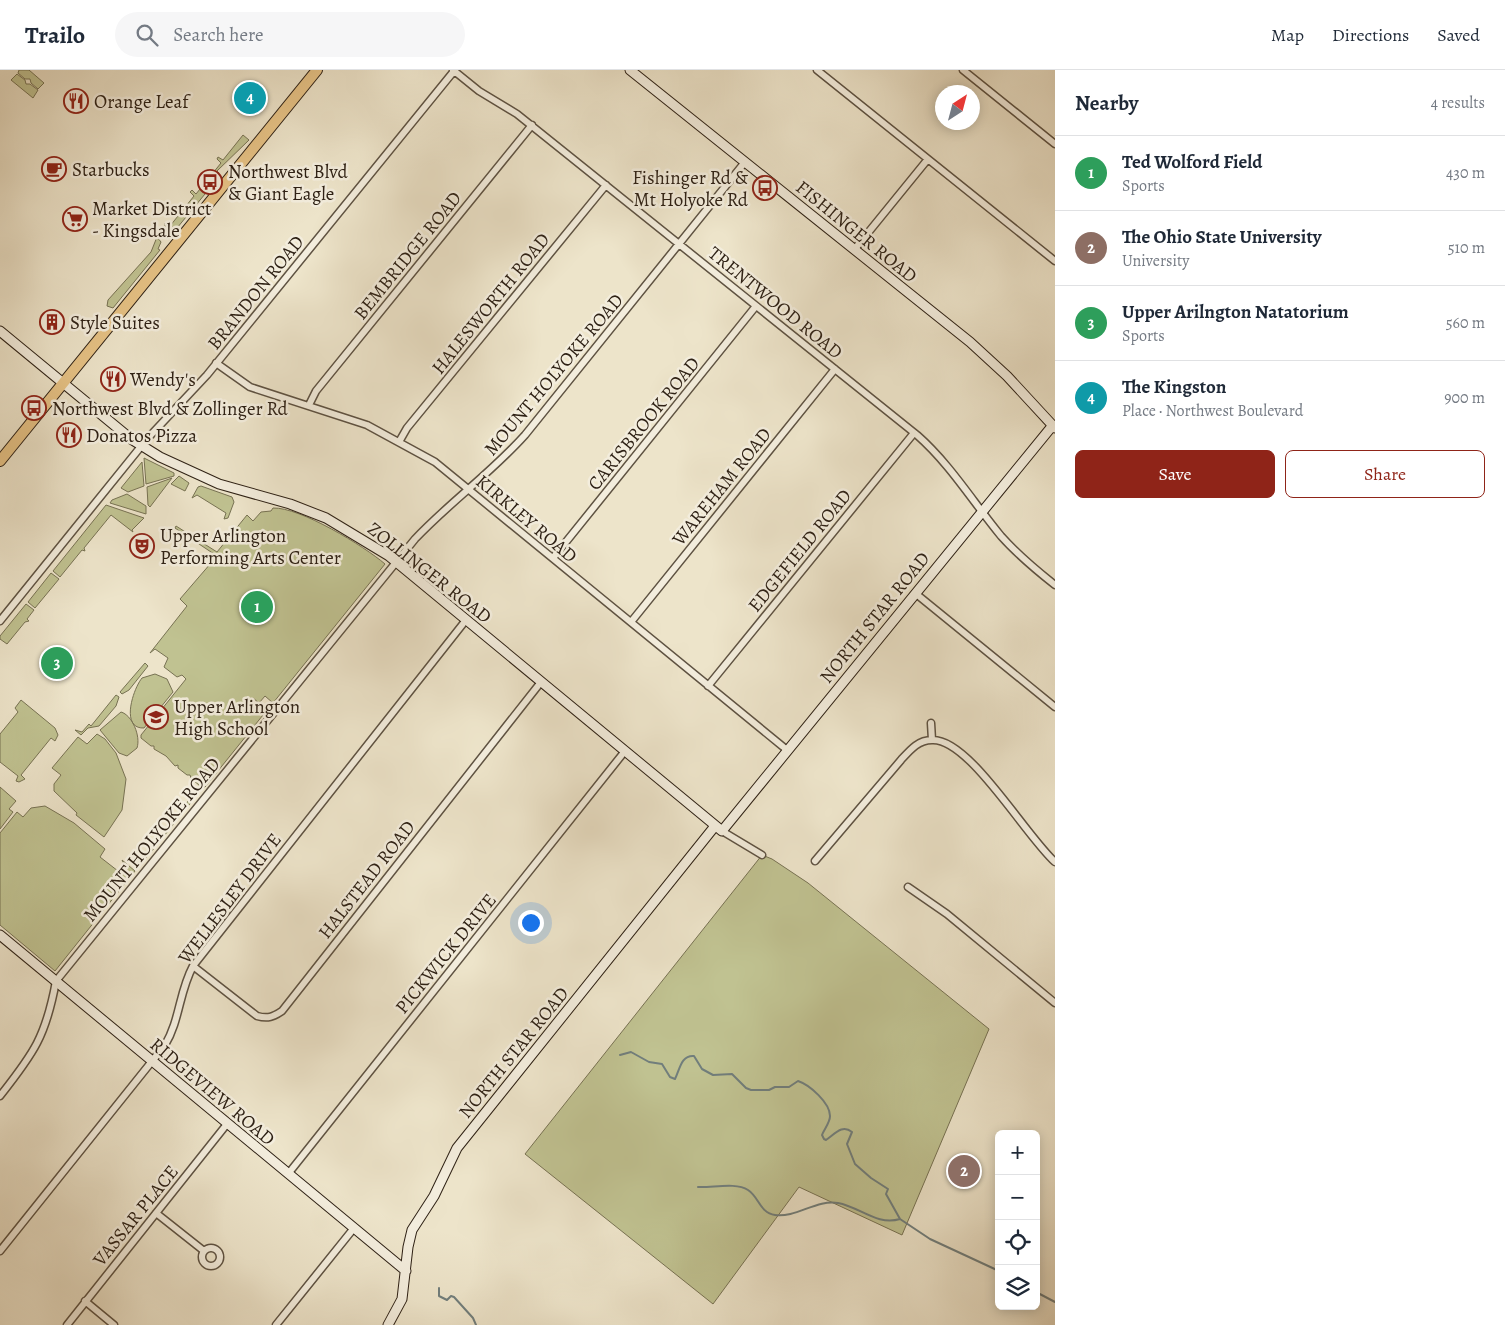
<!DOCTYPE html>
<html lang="en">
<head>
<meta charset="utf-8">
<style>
  body { margin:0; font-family:Alegreya,serif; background:#f6f6f7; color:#1f2937 }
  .controls { position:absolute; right:15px; bottom:15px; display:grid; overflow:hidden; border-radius:8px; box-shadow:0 2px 12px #0003 }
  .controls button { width:45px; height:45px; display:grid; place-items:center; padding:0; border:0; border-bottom:1px solid #e0e1e3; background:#fff; color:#1f2937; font:25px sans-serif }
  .compass { position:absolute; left:935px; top:15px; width:45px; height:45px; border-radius:50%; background:#fff; box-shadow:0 2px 12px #0003; rotate:36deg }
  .you { position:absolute; left:530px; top:852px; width:18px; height:18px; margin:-12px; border:4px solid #fff; border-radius:50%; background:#1a73e8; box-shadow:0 0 0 8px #1a73e833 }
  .badge { display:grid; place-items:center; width:32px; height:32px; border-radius:50%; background:#8f2418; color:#fff; font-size:16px; font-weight:700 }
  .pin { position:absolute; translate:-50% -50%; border:2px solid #fff; box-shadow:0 1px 5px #0006 }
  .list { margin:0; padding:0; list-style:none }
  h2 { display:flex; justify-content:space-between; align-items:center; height:65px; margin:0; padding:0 20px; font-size:21px }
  h2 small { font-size:16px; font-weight:400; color:#747a83 }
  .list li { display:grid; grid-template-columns:32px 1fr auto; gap:15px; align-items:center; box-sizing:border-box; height:75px; padding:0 20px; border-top:1px solid #e0e1e3 }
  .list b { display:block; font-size:19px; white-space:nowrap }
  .list p { margin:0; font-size:16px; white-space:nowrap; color:#747a83 }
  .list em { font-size:16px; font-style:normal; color:#747a83 }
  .actions { display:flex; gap:10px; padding:15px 20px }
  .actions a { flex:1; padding:11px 0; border:1px solid #8f2418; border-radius:8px; text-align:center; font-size:18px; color:#8f2418 }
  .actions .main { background:#8f2418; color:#fff }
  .icon { flex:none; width:28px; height:28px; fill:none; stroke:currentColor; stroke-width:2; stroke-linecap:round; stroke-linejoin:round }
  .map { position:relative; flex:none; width:1055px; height:1255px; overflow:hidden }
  header { display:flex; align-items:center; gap:30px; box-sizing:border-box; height:70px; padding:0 25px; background:#fff; border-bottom:1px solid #e0e1e3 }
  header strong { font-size:24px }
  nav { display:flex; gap:28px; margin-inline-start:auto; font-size:18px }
  .search { width:350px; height:45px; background:#f6f6f7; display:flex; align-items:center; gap:12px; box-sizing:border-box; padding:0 18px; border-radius:28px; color:#747a83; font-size:19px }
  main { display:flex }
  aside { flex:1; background:#fff }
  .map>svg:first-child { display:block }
  .green { fill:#c0c291; stroke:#777253 }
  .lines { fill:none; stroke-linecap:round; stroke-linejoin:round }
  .stream { stroke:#717e7c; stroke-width:2 }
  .street-casing { stroke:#5e5242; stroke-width:9 }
  .secondary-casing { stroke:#2e2115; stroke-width:11 }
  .primary-casing { stroke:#2e2115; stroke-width:12 }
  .street { stroke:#f3eddd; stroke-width:6 }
  .secondary { stroke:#f3eddd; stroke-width:9 }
  .primary { stroke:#e6c285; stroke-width:10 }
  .labels { text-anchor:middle; stroke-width:5; stroke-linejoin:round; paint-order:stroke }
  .poi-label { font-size:19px; fill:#2e2115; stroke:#f3eddd; text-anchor:start }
  .street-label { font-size:19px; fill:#2e2115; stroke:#f3eddd }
</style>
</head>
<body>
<header>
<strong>Trailo</strong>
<div class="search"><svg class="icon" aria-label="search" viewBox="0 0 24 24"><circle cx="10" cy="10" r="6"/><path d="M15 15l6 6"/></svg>Search here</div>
<nav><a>Map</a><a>Directions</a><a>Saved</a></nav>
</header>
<main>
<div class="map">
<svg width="1055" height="1255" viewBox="0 0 1055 1255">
  <rect width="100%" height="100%" fill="#ede4ca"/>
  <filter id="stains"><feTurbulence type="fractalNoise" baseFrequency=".004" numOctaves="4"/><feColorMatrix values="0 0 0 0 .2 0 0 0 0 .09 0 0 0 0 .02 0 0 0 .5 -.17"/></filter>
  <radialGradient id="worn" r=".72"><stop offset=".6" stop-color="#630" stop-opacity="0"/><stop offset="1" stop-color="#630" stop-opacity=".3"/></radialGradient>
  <!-- green -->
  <path class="green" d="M19,0H29L44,13L38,19L31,13L30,9H25L18,3Z
    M17,4L25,10L26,14H30L38,20L33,28L11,10Z
    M243,65L249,70L217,101L219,103L209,115L205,124L177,158L165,156V153L170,156L194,126L190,122L192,120L196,124L221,93L217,89L218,87L223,90Z
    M157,167L161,172L158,179L160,180L113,238L107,236L108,230L151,182Z
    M144,388L174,403V406L146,414Z
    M142,392L144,416L128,422L121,418Z
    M179,406L189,413L185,421L171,414Z
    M172,408L150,437L148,435L147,417Z
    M201,416L232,427L234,432L228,448L224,449L226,443L197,425L192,428L198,417Z
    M127,424L146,436V444L110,433L112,430Z
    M106,435L144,448L132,460L133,462L111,445L84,478L85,481L82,480L60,507L53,501Z
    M273,438C300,437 364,476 385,494L273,633L265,626L259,633L253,628L249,634L263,645L205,717H201L191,708L190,705H187L178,698V695L175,696L166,686L154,679V676H151L141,668V665L186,609L182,605L177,607L164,597L168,588L155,579L150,583L187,536L180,529L217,486L175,458L176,456L217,482L247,445L253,451L261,442L271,441Z
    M51,503L59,509L35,538L28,532Z
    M26,534L34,540L27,549L29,551L25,552L7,574L0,569V566Z
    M145,593L148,596L129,620L122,624L120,622Z
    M155,604L167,609L173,622L144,658C120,659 133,619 142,608Z
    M116,625L119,627L116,636L99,656L88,658L81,665L75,660L82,662L89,654L91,656Z
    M21,630L55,658L58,665L55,671L51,668L21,705L25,709L19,712L16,711L18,706L0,692V664L18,642L15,638Z
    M121,642C132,645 141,666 137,678L127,686L119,683L100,660Z
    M97,664L105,669L116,683L126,709L122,740L104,767L76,745L77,743L54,721V714L61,705L52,698L78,667L87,674Z
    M0,717L16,731L9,739L13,742L0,759Z
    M186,725L193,730L147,787L143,788L139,783L144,785L189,730Z
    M45,736L74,753L105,779L100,787L118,801L124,794L122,790L135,801L55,901L0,855V763L17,742L23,747L31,738Z
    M762,785L772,789L808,813L989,959L902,1165L799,1117L713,1234L525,1084Z"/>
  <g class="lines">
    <!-- stream -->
    <path class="stream" d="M620,985L631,982L649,992L662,994L670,1007L675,1009C680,999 681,985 694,986L702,999L713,1005L732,1004L746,1018L751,1020H769L775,1017H789L798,1011C810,1015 830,1033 830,1046C830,1053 824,1059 822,1065L824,1069L826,1070C835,1064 842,1054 852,1062L847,1074L855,1094L871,1108L888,1119L886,1124L900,1149L930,1169L999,1201
      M698,1117C712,1118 736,1112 748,1120C759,1127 760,1143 775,1145C796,1148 817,1129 838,1133C860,1137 877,1156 900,1149
      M439,1218V1226L447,1230L451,1226L454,1227L473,1248L476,1255
      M1036,1222L1055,1232"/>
    <defs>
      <path id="street" d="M453,0L479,21L517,44L917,365C950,394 973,432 1001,466C1017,484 1036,500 1055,515
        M817,0L1055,191
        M963,0L1055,74
        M854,180L928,89
        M216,293L250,317L367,355L435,392L787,680
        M309,335L316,321L532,55
        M399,372L407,358L606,115
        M553,488L756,236
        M915,523L1055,637
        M0,551L147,369L207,305L454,1
        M631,552L835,299
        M708,616L914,363
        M931,653L932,670
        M722,761L762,785
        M815,791L901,690C910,680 918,670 932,670C969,668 1025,765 1055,792
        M908,817L947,844L1055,933
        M193,896L257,946C268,949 273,947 282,941L541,612
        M0,1026C34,983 46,966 56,911L415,469C450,432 491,403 525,365L745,92
        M288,1104L625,681
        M156,1143L204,1181
        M202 1187a9 9 0 1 1 18 0a9 9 0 1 1-18 0Z
        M0,1181L165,975C180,950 179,922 193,896L466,550
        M85,1231L114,1255
        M67,1255L227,1054
        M276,1255L354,1158"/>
      <path id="secondary" d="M630,0L970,272L1007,306L1055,358
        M0,261L131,369L160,387L219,414L290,434L326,448L389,486L722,761L1053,355
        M0,865L406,1201
        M388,1255L402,1229L408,1177L412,1160L434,1126L457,1078L715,756"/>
      <path id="primary" d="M0,391L317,0"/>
    </defs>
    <!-- street casing -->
    <use href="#street" class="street-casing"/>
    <!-- secondary casing -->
    <use href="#secondary" class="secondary-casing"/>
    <!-- primary casing -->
    <use href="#primary" class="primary-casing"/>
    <!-- street -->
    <use href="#street" class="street"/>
    <!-- secondary -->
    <use href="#secondary" class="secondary"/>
    <!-- primary -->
    <use href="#primary" class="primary"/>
  </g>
  <!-- icons -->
  <defs>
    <symbol id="restaurant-ring" viewBox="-11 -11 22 22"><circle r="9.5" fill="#f3eddd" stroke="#8f2418" stroke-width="1.5"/><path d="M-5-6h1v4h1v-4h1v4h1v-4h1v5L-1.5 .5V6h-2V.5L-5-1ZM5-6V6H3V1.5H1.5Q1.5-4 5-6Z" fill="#8f2418"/></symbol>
    <symbol id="cafe-ring" viewBox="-11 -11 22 22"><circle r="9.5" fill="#f3eddd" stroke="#8f2418" stroke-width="1.5"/><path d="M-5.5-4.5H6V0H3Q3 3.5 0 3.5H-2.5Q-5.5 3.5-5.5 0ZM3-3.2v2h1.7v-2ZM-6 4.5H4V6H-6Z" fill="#8f2418"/></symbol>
    <symbol id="bus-ring" viewBox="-11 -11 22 22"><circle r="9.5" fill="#f3eddd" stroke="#8f2418" stroke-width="1.5"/><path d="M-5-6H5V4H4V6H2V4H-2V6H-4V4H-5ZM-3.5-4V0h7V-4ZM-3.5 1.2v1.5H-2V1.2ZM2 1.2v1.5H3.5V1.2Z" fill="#8f2418"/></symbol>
    <symbol id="supermarket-ring" viewBox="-11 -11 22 22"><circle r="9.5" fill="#f3eddd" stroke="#8f2418" stroke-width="1.5"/><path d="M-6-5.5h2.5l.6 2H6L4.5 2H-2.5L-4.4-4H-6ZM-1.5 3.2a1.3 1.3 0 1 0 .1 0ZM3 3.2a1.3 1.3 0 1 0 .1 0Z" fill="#8f2418"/></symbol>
    <symbol id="building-ring" viewBox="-11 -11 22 22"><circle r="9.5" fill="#f3eddd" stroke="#8f2418" stroke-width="1.5"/><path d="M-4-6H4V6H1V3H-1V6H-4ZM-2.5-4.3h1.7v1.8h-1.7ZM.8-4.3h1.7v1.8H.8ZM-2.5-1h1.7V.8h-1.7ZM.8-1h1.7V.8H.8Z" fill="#8f2418"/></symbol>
    <symbol id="theatre-ring" viewBox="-11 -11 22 22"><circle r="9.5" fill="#f3eddd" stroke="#8f2418" stroke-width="1.5"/><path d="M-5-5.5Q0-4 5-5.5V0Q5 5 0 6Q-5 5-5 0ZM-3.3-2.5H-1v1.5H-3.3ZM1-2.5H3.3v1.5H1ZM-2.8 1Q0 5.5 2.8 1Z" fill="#8f2418"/></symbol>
    <symbol id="school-ring" viewBox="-11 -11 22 22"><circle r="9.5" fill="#f3eddd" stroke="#8f2418" stroke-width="1.5"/><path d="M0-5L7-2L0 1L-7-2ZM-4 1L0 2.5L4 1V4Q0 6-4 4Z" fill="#8f2418"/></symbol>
  </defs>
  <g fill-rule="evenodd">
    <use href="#restaurant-ring" x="62" y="17" width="28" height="28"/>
    <use href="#cafe-ring" x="40" y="85" width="28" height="28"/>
    <use href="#bus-ring" x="196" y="98" width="28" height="28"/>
    <use href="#bus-ring" x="751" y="104" width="28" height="28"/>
    <use href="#supermarket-ring" x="61" y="135" width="28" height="28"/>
    <use href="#building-ring" x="38" y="238" width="28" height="28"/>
    <use href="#restaurant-ring" x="99" y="295" width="28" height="28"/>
    <use href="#bus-ring" x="20" y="324" width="28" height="28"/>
    <use href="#restaurant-ring" x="55" y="351" width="28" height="28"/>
    <use href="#theatre-ring" x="128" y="462" width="28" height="28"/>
    <use href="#school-ring" x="142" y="633" width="28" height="28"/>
  </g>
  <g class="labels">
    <!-- poi labels -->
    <g class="poi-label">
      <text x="94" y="38">Orange Leaf</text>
      <text x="72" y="106">Starbucks</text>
      <text x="228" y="108">Northwest Blvd<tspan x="228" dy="22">&amp; Giant Eagle</tspan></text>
      <text x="748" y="114" text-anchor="end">Fishinger Rd &amp;<tspan x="748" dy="22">Mt Holyoke Rd</tspan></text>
      <text x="92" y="145">Market District<tspan x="92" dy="22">- Kingsdale</tspan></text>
      <text x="70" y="259">Style Suites</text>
      <text x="130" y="316">Wendy's</text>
      <text x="52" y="345">Northwest Blvd &amp; Zollinger Rd</text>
      <text x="86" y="372">Donatos Pizza</text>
      <text x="160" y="472">Upper Arlington<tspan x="160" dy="22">Performing Arts Center</tspan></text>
      <text x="174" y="643">Upper Arlington<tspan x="174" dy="22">High School</tspan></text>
    </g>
    <!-- street labels -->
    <g class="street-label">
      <text transform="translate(857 161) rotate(39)" y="7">FISHINGER ROAD</text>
      <text transform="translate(407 185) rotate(-51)" y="7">BEMBRIDGE ROAD</text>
      <text transform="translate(255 222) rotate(-51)" y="7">BRANDON ROAD</text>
      <text transform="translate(776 232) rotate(39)" y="7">TRENTWOOD ROAD</text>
      <text transform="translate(490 233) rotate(-51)" y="7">HALESWORTH ROAD</text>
      <text transform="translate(553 304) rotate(-50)" y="7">MOUNT HOLYOKE ROAD</text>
      <text transform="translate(643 353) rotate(-51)" y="7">CARISBROOK ROAD</text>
      <text transform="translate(721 416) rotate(-51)" y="7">WAREHAM ROAD</text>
      <text transform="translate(527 448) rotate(40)" y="7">KIRKLEY ROAD</text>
      <text transform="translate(799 480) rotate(-51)" y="7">EDGEFIELD ROAD</text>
      <text transform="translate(430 502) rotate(38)" y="7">ZOLLINGER ROAD</text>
      <text transform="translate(874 547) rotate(-51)" y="7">NORTH STAR ROAD</text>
      <text transform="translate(151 769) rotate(-51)" y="7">MOUNT HOLYOKE ROAD</text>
      <text transform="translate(366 809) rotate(-52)" y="7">HALSTEAD ROAD</text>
      <text transform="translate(229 828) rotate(-53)" y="7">WELLESLEY DRIVE</text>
      <text transform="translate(445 883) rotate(-51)" y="7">PICKWICK DRIVE</text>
      <text transform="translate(513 982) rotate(-51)" y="7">NORTH STAR ROAD</text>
      <text transform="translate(213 1021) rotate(40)" y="7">RIDGEVIEW ROAD</text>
      <text transform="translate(135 1145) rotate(-51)" y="7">VASSAR PLACE</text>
    </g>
  </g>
  <rect width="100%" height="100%" filter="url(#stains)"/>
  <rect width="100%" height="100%" fill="url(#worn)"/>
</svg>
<div class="controls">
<button>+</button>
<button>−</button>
<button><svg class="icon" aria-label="locate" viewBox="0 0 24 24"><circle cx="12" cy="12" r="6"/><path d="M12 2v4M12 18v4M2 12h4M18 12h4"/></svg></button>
<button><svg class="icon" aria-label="layers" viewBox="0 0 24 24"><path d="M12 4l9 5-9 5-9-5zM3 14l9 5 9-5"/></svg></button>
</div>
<svg class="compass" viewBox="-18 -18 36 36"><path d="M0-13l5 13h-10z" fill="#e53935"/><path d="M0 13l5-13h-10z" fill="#747a83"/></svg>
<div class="you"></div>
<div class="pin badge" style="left:257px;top:537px;background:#2e9e5b">1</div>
<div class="pin badge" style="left:964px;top:1101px;background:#8d6e63">2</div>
<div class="pin badge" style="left:57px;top:593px;background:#2e9e5b">3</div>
<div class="pin badge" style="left:250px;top:28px;background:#0f9aa8">4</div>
</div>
<aside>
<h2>Nearby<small>4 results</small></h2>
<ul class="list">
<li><span class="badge" style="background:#2e9e5b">1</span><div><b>Ted Wolford Field</b><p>Sports</p></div><em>430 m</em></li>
<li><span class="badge" style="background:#8d6e63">2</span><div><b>The Ohio State University</b><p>University</p></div><em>510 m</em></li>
<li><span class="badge" style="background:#2e9e5b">3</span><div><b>Upper Arilngton Natatorium</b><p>Sports</p></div><em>560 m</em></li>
<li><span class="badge" style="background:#0f9aa8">4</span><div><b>The Kingston</b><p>Place · Northwest Boulevard</p></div><em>900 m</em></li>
</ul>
<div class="actions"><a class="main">Save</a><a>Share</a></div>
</aside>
</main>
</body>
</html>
